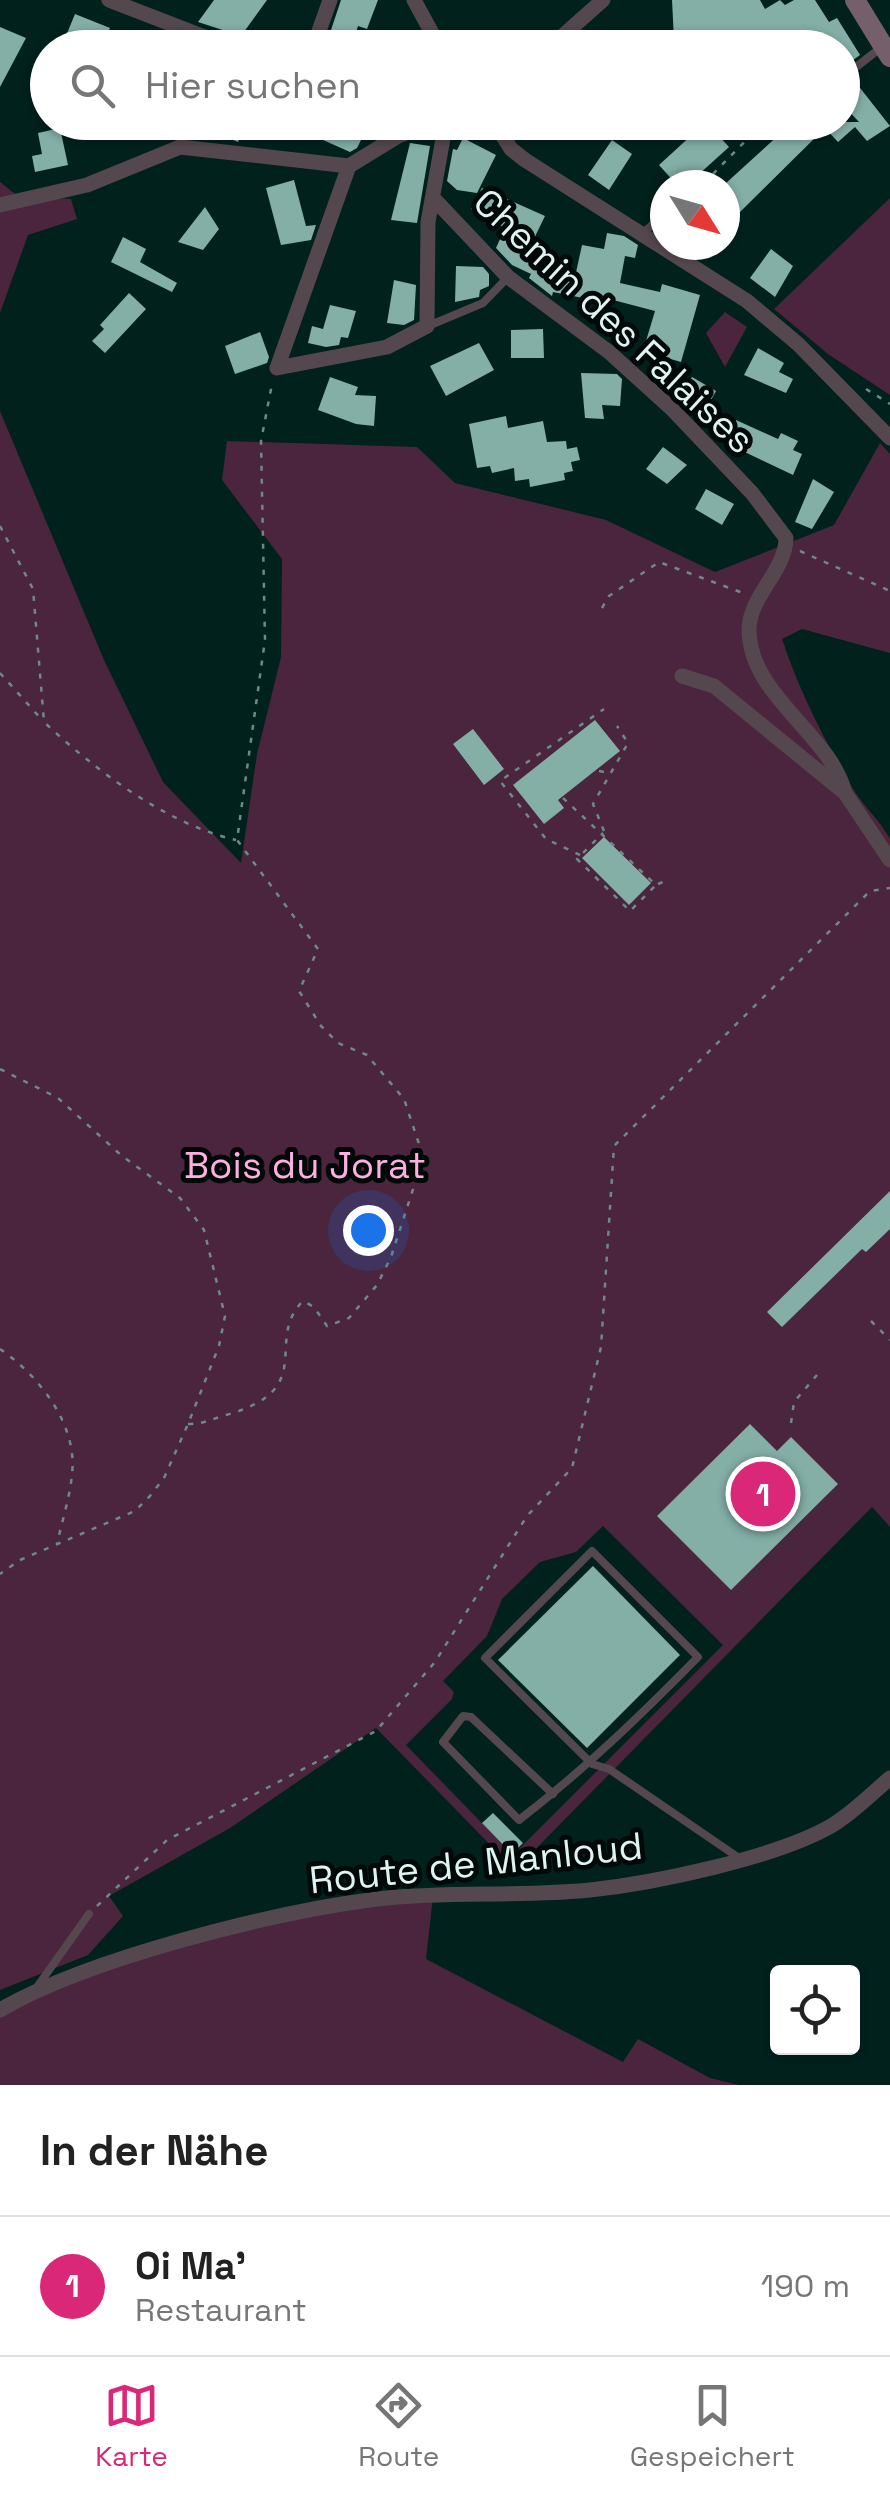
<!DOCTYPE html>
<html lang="de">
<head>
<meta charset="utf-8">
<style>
  body { margin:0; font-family:"Space Grotesk",sans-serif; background:#f2f2f2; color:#222 }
  .controls { position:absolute; right:30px; bottom:30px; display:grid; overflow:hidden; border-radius:10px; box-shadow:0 2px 8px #0004 }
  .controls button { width:90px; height:90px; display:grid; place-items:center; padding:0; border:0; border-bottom:2px solid #e0e0e0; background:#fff; color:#222; font:50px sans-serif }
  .compass { position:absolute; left:650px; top:170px; width:90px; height:90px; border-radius:50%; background:#fff; box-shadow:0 2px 8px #0004; rotate:127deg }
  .you { position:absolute; left:368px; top:1230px; width:35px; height:35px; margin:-25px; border:8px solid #fff; border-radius:50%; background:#1a73e8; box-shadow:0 0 0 15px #1a73e833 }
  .badge { display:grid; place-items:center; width:65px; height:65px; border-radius:50%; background:#db2777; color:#fff; font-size:32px; font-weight:700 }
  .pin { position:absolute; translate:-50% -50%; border:5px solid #fff; box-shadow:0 2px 10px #0006 }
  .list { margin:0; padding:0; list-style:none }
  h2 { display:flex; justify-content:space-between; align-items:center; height:130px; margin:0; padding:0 40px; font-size:42px }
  h2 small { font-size:32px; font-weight:400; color:#767676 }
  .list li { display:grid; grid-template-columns:65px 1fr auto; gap:30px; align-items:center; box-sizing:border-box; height:140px; padding:0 40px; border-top:2px solid #e0e0e0 }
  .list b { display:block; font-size:38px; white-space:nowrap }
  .list p { margin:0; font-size:32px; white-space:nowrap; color:#767676 }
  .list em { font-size:32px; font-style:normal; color:#767676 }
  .icon { flex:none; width:55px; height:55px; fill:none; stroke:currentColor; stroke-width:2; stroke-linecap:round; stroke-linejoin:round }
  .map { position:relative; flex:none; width:890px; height:2085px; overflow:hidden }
  .search { position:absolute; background:#fff; box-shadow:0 2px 8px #0004; left:30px; right:30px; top:30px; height:110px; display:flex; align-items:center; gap:25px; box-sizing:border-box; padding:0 35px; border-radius:55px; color:#767676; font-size:38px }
  .sheet { height:270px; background:#fff }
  nav { display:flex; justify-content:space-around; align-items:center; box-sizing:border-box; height:140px; border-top:2px solid #e0e0e0; background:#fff; font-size:28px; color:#767676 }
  nav a { display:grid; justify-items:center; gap:5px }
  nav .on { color:#db2777 }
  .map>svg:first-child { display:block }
  .green { fill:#4a253d; fill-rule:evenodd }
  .building { fill:#83afa7 }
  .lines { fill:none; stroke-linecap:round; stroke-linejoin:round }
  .path { stroke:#6f8a86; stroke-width:2.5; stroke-dasharray:5 8; stroke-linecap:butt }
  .lane { stroke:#54474e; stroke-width:8 }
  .street { stroke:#54474e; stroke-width:15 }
  .secondary { stroke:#745f6b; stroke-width:20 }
  .labels { text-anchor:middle; stroke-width:10; stroke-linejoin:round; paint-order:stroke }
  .street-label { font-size:38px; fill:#def4f0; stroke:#000907 }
  .park-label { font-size:38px; fill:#fdafdf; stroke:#000907 }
</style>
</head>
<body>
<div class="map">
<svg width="890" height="2085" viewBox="0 0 890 2085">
  <rect width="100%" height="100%" fill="#01211d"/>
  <!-- green -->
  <path class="green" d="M0,182L18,196L71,199L77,219L28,235L0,313Z
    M890,198V395L828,354L774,309Z
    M725,312L747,327L725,367L706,333Z
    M0,411L104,660L163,782L241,863L257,754L281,657L282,559L222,480L227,441L417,447L455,483L606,520L715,572L834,525L880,443L890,454V653L802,629L782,639C799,691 825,741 853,789C864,807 880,820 890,839V1527L872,1507L515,1870L376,1728L230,1828L109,1896L123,1916L88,1955L0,1990ZM603,1526L723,1645L513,1855L406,1745L452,1699L454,1692L443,1681L487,1636L502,1599L540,1562L576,1552Z
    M433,1896L426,1959L623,2062L638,2039L710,2078L739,2085H0V2010L67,1979L298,1913Z"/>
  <!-- building -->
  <path class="building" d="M214,0H267L241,36L198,22Z
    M341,0H378L367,29L358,26L351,48H325Z
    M672,0H760L765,9L780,0L785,5L794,0H815L829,22L837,18L860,55L842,68V48H720L727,37L674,40Z
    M75,14L110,28L104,43L92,38L88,48L63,43Z
    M0,27L26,38L0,87Z
    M853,79L890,126L867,141L855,127L838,142L825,128L740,212L725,199V184L793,122H859L842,104V85Z
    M190,122H247L238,142Z
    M320,122H356L352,132L363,136L357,148L350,152L314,136Z
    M706,122L729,147L687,185H677L659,165Z
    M60,128L68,165L35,172L32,156L42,154L38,133Z
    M463,138L496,155L477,193L457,190L447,181L453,149L457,150Z
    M612,140L632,154L609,190L588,175Z
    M410,143L430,146L417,223L391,220Z
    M294,180L306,226L316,225L311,240L281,245L266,188Z
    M482,188L545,216L526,255L575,277L582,245L604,249L607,233L624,236L638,245L635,258L625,256L620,283L660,292L662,284L700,295L681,362L643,351L655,311L594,295L593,300L553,292L552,296L529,278L531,274L512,265L496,248L505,228L471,209Z
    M205,207L219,229L203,250L178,242Z
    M123,237L146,249L140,262L177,283L172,292L111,262Z
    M771,249L793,266L775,297L750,278Z
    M456,266L483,267L489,274V286L480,290L479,297L455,302Z
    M394,280L416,285L414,320L404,325L387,323Z
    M129,293L146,309L105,353L92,341L104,329L100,325Z
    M330,305L356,311L348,338L341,337L339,345L326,347L308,343L312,326L323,329Z
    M543,329L544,358H511V330Z
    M260,332L269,357L267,363L235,374L225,346Z
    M479,343L494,370L446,396L430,366Z
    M758,348L784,363L779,372L793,379L786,393L744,375Z
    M581,373L617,374L622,379L620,406L602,405L604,419L585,418Z
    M330,377L358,387L355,395L376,396L374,426L356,424L318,410Z
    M692,377L716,391L705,411L681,398Z
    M506,416L508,428L543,421L547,442L566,441L567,449L577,447L580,460L571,462L573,471L564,473L565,480L530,487L529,479L515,481L514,468L492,473L490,466L477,468L469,424Z
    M736,420L778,439L781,433L798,441L793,450L802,454L793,475L726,443Z
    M663,447L687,465L667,484L646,469Z
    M813,479L834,492L812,529L795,522Z
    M706,489L734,504L722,525L695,509Z
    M595,720L620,751L558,800L564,808L544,824L513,785Z
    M473,729L504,769L484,785L453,744Z
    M604,837L651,883L629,905L582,858Z
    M890,1191V1229L866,1252L862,1249L782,1327L767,1312Z
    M750,1424L777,1451L791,1437L838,1484L731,1590L657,1516Z
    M593,1566L680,1655L587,1748L498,1660Z
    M493,1813L523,1843L512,1854L482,1823Z"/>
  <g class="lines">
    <!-- path -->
    <path class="path" d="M713,174L764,122
      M866,389L890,404
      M0,526L33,589L44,722C95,770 166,824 236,840
      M800,551L890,591
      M602,608L609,596L659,562L743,593
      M0,673L43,721
      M599,771L608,773
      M563,798L656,885L630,911L577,859L603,833
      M604,831L593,804L628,743L617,726
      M580,855L546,839L500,781L604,709
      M658,884L670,879
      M0,1069L58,1098L122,1156L180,1198L204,1230L225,1316L219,1346L188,1424L164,1478L150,1496L135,1511L20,1560L0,1574
      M871,1321L890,1340
      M0,1349C38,1375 78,1424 72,1474C70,1497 62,1521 57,1544
      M791,1423L794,1402L817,1375
      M188,1424C204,1424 212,1419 226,1415C320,1389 263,1341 303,1301L314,1307L327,1326L349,1318L377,1285L391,1257L417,1177L421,1150L404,1099L367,1055L338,1043L321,1026L299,991L318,949L237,840L265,640L261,441L272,384
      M97,1906L167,1840L376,1731L435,1662L527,1516L572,1468L601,1347L614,1146L870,891L890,888"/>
    <!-- lane -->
    <path class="lane" d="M842,78L883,46
      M699,185H705
      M725,206L734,216
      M644,232L665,214
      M428,326L483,303L508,277
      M553,1794L471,1717L463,1716L443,1742L519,1820C584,1770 640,1716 698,1657L592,1551L485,1658L592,1764L609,1769L739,1858
      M37,1987L89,1914"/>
    <!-- street -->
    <path class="street" d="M109,0L233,48
      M414,0L440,48
      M313,48L330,0
      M549,48L603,0
      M369,122L398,136
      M494,122L511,149L525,160L747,301L798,344L890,438
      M435,200L508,277L609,352L673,410L752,493L786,538C786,571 749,596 749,630C750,697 830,733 845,793
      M0,205L87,185L180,147L349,166
      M277,368L387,347L427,326L428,222L446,122
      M277,368L349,166L398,136L433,122
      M682,676L714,686L845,793L890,860
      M0,2010C89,1958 274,1912 377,1899C448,1891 519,1897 590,1890C655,1883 775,1858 831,1826C853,1813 871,1794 890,1778"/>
    <!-- secondary -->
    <path class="secondary" d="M855,0L890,57"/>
  </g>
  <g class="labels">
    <!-- street labels -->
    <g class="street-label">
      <text transform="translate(614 321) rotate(43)" y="13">Chemin des Falaises</text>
      <text transform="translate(476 1863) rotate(-6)" y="13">Route de Manloud</text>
    </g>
    <!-- park labels -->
    <g class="park-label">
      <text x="305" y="1178">Bois du Jorat</text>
    </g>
  </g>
</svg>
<div class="controls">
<button><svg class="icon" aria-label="locate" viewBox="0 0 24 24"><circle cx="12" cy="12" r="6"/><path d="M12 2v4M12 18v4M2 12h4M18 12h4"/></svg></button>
</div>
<svg class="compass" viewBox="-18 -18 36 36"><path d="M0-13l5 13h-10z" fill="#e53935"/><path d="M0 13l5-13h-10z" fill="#767676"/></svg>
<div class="you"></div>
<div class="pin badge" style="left:763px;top:1494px">1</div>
<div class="search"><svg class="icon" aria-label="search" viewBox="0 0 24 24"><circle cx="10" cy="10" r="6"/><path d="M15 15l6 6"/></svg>Hier suchen</div>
</div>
<section class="sheet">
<h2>In der Nähe<small></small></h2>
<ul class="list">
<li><span class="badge">1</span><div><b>Oi Ma'</b><p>Restaurant</p></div><em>190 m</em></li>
</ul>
</section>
<nav>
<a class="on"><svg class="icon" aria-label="map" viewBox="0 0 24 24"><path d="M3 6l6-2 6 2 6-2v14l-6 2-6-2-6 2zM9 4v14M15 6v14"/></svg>Karte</a>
<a><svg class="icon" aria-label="directions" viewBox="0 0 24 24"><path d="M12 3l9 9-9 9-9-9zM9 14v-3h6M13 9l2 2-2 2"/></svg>Route</a>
<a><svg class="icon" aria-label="saved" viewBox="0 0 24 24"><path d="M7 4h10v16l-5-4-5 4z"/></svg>Gespeichert</a>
</nav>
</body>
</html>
